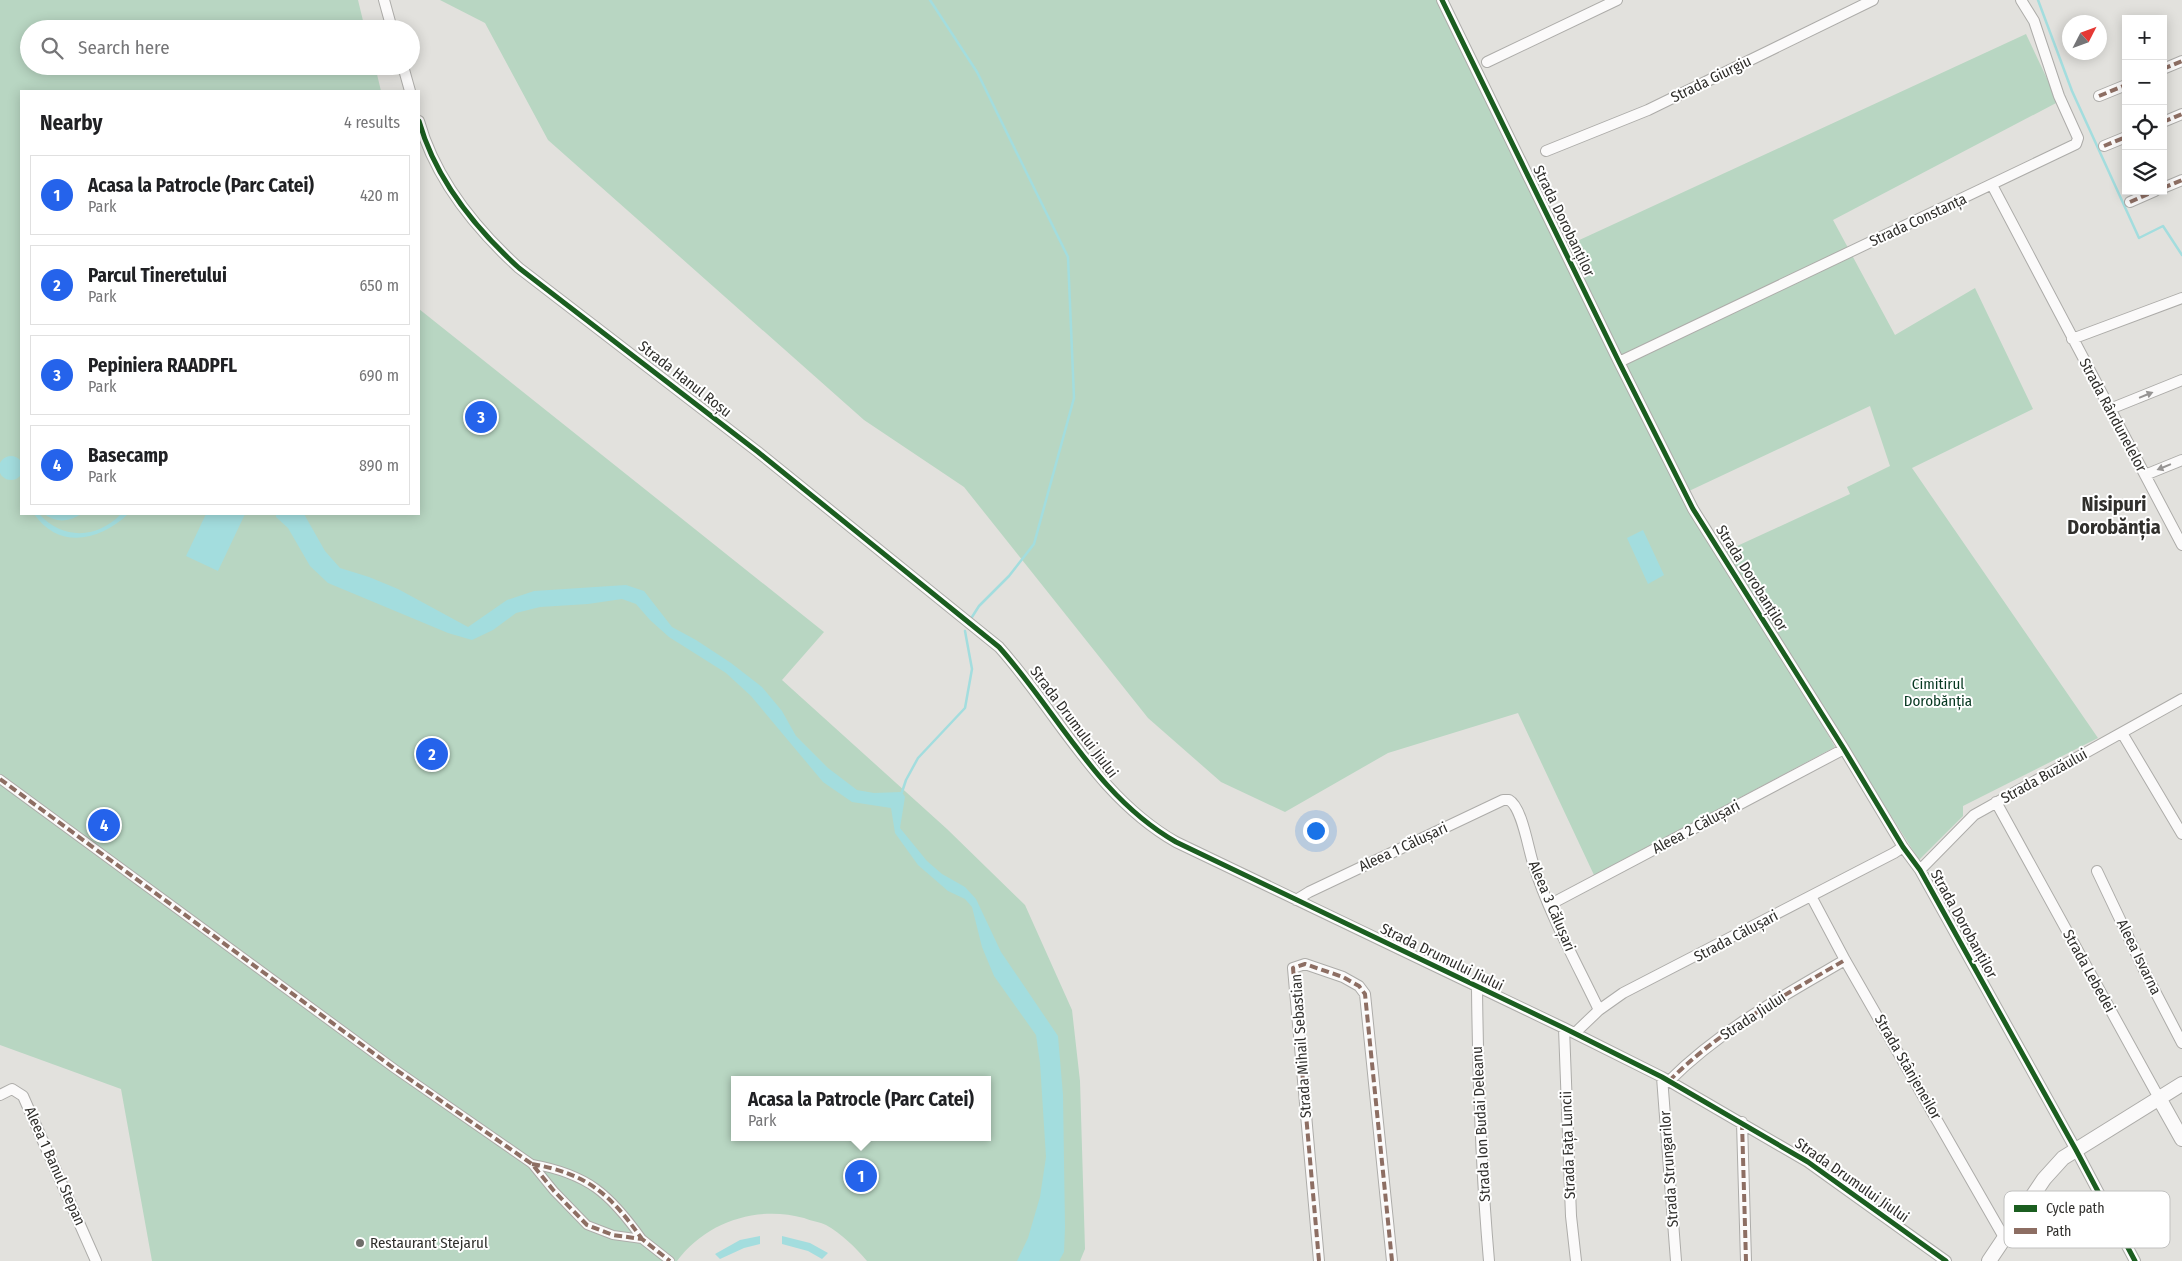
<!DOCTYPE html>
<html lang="en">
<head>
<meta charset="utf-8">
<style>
  body { margin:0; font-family:"Fira Sans Condensed",sans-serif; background:#f2f2f2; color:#202124 }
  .controls { position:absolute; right:15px; top:15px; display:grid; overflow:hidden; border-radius:0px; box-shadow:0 2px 12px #0003 }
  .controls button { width:45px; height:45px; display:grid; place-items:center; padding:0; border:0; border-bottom:1px solid #e0e0e0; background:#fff; color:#202124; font:25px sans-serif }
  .compass { position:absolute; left:2062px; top:15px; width:45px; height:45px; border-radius:50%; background:#fff; box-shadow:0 2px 12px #0003; rotate:48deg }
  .you { position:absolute; left:1315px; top:830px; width:18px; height:18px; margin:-12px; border:4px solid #fff; border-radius:50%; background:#1a73e8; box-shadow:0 0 0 8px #1a73e833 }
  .badge { display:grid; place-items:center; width:32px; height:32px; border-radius:50%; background:#2563eb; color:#fff; font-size:16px; font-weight:700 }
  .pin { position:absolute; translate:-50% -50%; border:2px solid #fff; box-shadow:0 1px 5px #0006 }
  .popup { position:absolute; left:731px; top:1076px; width:260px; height:65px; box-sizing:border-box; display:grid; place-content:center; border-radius:0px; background:#fff; filter:drop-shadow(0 1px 4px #0005); font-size:16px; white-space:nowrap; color:#757577 }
  .popup b { font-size:19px; color:#202124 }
  .popup::after { content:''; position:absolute; left:50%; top:100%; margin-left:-10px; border:10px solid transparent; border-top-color:#fff }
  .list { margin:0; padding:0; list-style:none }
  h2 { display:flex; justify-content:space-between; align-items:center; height:65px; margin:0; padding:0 20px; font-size:21px }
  h2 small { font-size:16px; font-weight:400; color:#757577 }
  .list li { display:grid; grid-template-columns:32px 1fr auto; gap:15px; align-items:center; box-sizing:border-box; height:80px; margin:0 10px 10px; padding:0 10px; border:1px solid #e0e0e0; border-radius:0px }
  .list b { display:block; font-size:19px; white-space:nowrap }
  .list p { margin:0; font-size:16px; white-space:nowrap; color:#757577 }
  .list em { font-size:16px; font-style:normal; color:#757577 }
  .icon { flex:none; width:28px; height:28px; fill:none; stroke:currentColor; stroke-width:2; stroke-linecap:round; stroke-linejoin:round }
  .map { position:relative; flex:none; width:2182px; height:1261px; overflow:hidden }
  .search { position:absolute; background:#fff; box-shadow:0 2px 12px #0003; left:20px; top:20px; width:400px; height:55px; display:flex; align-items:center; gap:12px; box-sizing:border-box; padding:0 18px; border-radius:28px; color:#757577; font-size:19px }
  .panel { position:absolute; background:#fff; box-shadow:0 2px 12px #0003; left:20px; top:90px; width:400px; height:425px; border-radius:0px }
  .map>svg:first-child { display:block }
  .green { fill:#b8d6c2; fill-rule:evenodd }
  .water { fill:#a3ddde }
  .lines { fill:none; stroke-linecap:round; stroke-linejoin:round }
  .stream { stroke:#a3ddde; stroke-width:2.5 }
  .pedestrian-casing { stroke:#adaca9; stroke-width:10 }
  .minor-casing { stroke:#adaca9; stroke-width:12 }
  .tertiary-casing { stroke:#adaca9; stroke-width:16 }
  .pedestrian { stroke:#fbfafa; stroke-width:8 }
  .minor { stroke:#fbfafa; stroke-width:10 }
  .tertiary { stroke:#fbfafa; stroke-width:14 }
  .quiet { stroke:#8d6e63; stroke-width:4; stroke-dasharray:8 4; stroke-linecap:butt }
  .cycleway-casing { stroke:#fff; stroke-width:8 }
  .cycleway { stroke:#1b5e20; stroke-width:5 }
  .oneway { fill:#969493 }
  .poi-dot { fill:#6e6d6a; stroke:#fff; stroke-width:2 }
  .labels { text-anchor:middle; stroke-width:4; stroke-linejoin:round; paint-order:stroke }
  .street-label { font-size:15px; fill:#302f2c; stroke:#fff }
  .park-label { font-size:15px; fill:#073821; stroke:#fff }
  .poi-label { font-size:15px; fill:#302f2c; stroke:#fff; text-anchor:start }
  .district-label { font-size:20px; font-weight:bold; fill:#302f2c; stroke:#fff }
  .key { fill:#fff; stroke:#c1c1c0; stroke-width:1 }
  .key-label { font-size:14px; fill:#302f2c }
</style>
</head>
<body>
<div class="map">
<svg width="2182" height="1261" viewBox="0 0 2182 1261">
  <rect width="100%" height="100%" fill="#e2e1dd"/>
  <!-- green -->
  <path class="green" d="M0,0H358L365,29H29V66H375L381,91H21V514H419V309L824,632L782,680L947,829L1025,905L1072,1010L1080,1081L1085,1249L1080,1261H867C855,1247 842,1234 826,1225C820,1222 811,1221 804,1218C757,1205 706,1222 677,1261H152L121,1089L0,1045ZM735,1080H987V1137H735Z
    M440,0H1447L1562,248L2026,34L2058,102L1833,220L1895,335L1975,288L2033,409L1912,468L2098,738L1963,806V816L1919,860L1732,565L1835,747L1594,875L1518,713L1388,753L1285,812L1221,782L1148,718L964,487L864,420L548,140L485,23ZM1870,406L1890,466L1847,487L1850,494L1724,552L1689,491Z"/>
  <!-- water -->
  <path class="water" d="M-1 468a12 12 0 1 1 24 0a12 12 0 1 1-24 0Z
    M34,514H39C63,540 97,539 121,514H128C100,541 59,550 34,514Z
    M44,514H81C69,522 56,523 44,514Z
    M206,514H245L218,571L186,556Z
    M276,514H304L325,551L340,568L369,577L398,589L468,627L507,600L534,591L626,585L644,591L672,627L696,640L731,663L762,687L782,711L796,736L828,768L857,790L874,793L902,792L905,797L900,828L927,861L942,874L965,887L976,899L1001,952L1058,1036L1063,1095L1065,1227L1064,1252L1059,1261H1017L1028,1238L1040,1197L1046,1157L1040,1063L1036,1035L994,976L982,947L972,907L965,899L948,891L918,865L895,833L891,808L852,802L823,782L751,696L726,673L669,637L650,620L636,604L622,599L588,604L540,607L516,613L493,630L472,640L448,633L328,583L310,566L288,528L276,517Z
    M1643,530L1664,575L1648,584L1627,538Z
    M760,1236V1244L744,1248L720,1259L715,1254L740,1240Z
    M782,1236L810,1243L828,1253L822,1259L808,1251L782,1244Z"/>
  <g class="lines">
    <!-- stream -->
    <path class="stream" d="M930,0L977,72L1068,257L1074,398L1034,544L1009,576L979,606L972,617
      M2038,0L2072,91L2139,238L2163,226L2182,255
      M902,792L906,780L918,758L965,708L972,669L965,631"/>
    <defs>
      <path id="pedestrian" d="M0,779L395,1069L532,1164L554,1191L587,1225L613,1235L642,1239L670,1261
        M532,1164C588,1174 610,1194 642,1239"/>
      <path id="minor" d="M384,0L392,29
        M1442,0L1619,362L1693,509L1844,749L1903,847L1920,870L2076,1150L2135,1261
        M1487,62L1617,0
        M403,66L410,91
        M2163,69L2182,61
        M2099,96L2126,85
        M419,121C435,178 475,228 519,268L758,452L999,647C1058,713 1097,797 1176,842L1564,1028L1662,1077L1808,1162L1946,1261
        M2163,122L2182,114
        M2104,146L2126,137
        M1546,151L1648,110L1873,0
        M1992,185L2182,545
        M2163,188L2182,180
        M2130,202L2155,191
        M2072,339L2182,298
        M1619,362L2076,144L2078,138L2059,96L2034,21L2021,0
        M2110,409L2182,380
        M2145,475L2182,460
        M2122,733L2182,834
        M1996,802L2159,1098
        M1920,870L1974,815L2182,699
        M2097,871L2145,972L2182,1043
        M1811,896L1845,960L2005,1239
        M1296,900L1309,892L1503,800H1509C1522,807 1528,848 1533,863C1549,914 1576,962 1599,1010
        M1549,905L1844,749
        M1477,988C1478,1079 1481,1170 1489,1261
        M1564,1028L1571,1216L1576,1261
        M1575,1033L1599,1010L1623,993L1894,853L1903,847
        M1662,1077L1676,1261
        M1669,1081C1720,1030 1783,996 1845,960
        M0,1095L12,1089L23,1096L96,1261
        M1742,1122L1746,1261
        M1319,1261L1293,968L1305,964L1343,977L1359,986L1365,994L1392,1261"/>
      <path id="tertiary" d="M2159,1098L2182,1139
        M1989,1261L2044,1179L2063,1158L2182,1084"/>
    </defs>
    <!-- pedestrian casing -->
    <use href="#pedestrian" class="pedestrian-casing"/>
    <!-- minor casing -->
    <use href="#minor" class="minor-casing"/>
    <!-- tertiary casing -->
    <use href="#tertiary" class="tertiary-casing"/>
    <!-- pedestrian -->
    <use href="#pedestrian" class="pedestrian"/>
    <!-- minor -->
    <use href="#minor" class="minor"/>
    <!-- tertiary -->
    <use href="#tertiary" class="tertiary"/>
    <!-- quiet -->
    <path class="quiet" d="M2163,69L2182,61
      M2099,96L2126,85
      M2163,122L2182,114
      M2104,146L2126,137
      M2163,188L2182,180
      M2130,202L2155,191
      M0,779L395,1069L532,1164L554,1191L587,1225L613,1235L642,1239L670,1261
      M1669,1081C1720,1030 1783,996 1845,960
      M1742,1122L1746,1261
      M532,1164C588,1174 610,1194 642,1239
      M1319,1261L1293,968L1305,964L1343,977L1359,986L1365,994L1392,1261"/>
    <defs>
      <path id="cycleway" d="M1442,0L1619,362L1693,509L1844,749L1903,847L1920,870L2076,1150L2135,1261
        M419,121C435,178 475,228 519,268L758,452L999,647C1058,713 1097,797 1176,842L1564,1028L1662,1077L1808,1162L1946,1261"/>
    </defs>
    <!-- cycleway casing -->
    <use href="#cycleway" class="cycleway-casing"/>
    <!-- cycleway -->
    <use href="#cycleway" class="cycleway"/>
  </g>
  <!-- one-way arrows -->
  <defs><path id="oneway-solid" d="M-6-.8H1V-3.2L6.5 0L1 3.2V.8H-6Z" transform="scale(1.25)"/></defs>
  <g class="oneway">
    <use href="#oneway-solid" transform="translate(2146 395) rotate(-22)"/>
    <use href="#oneway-solid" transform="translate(2164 467) rotate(158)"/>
  </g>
  <!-- markers -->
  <circle class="poi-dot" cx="360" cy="1243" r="5"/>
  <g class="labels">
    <!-- street labels -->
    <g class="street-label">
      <text transform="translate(1711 79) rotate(-26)" y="5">Strada Giurgiu</text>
      <text transform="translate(1918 220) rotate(-25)" y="5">Strada Constanța</text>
      <text transform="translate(1564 221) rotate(64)" y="5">Strada Dorobanților</text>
      <text transform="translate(685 379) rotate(38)" y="5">Strada Hanul Roșu</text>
      <text transform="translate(2113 415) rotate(62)" y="5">Strada Rândunelelor</text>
      <text transform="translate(1752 578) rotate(58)" y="5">Strada Dorobanților</text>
      <text transform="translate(1074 722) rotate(53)" y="5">Strada Drumului Jiului</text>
      <text transform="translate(2044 776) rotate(-29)" y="5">Strada Buzăului</text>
      <text transform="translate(1696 827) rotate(-28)" y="5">Aleea 2 Călușari</text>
      <text transform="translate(1403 847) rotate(-25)" y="5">Aleea 1 Călușari</text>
      <text transform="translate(1552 906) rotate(67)" y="5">Aleea 3 Călușari</text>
      <text transform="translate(1964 924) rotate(61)" y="5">Strada Dorobanților</text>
      <text transform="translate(1736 936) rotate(-28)" y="5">Strada Călușari</text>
      <text transform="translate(1442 957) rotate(26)" y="5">Strada Drumului Jiului</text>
      <text transform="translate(2139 957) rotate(64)" y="5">Aleea Isvarna</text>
      <text transform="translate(2089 971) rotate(61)" y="5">Strada Lebedei</text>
      <text transform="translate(1753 1016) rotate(-33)" y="5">Strada Jiului</text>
      <text transform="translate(1301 1046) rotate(-94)" y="5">Strada Mihail Sebastian</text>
      <text transform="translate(1908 1067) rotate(60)" y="5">Strada Stânjeneilor</text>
      <text transform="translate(1481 1124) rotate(-93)" y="5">Strada Ion Budai Deleanu</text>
      <text transform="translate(1568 1145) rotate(-92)" y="5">Strada Fața Luncii</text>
      <text transform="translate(55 1166) rotate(66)" y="5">Aleea 1 Banul Stepan</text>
      <text transform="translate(1669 1169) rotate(-94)" y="5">Strada Strungarilor</text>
      <text transform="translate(1852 1180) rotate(35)" y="5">Strada Drumului Jiului</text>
    </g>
    <!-- park labels -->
    <g class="park-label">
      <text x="1938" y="689">Cimitirul<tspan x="1938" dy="17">Dorobănția</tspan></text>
    </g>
    <!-- poi labels -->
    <g class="poi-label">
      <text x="370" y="1248">Restaurant Stejarul</text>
    </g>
    <!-- district labels -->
    <g class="district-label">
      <text x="2114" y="511">Nisipuri<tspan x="2114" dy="23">Dorobănția</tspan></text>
    </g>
  </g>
  <!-- legend -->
  <rect x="2004" y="1191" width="166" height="57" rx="8" class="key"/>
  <rect x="2014" y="1205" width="23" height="7" fill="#1b5e20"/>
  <rect x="2014" y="1228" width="23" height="6" fill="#8d6e63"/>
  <g class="key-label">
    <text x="2046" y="1213">Cycle path</text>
    <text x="2046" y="1236">Path</text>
  </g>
</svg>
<div class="controls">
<button>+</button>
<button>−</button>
<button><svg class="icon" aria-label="locate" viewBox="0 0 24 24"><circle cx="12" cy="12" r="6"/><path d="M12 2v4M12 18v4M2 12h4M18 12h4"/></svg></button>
<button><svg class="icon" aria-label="layers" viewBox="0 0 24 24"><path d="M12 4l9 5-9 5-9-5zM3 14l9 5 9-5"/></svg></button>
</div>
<svg class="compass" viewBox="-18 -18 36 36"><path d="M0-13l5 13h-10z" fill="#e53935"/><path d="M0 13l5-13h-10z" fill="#757577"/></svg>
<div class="you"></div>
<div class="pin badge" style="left:861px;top:1176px">1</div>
<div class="popup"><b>Acasa la Patrocle (Parc Catei)</b>Park</div>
<div class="pin badge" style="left:432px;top:754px">2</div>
<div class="pin badge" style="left:481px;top:417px">3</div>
<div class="pin badge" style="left:104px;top:825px">4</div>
<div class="search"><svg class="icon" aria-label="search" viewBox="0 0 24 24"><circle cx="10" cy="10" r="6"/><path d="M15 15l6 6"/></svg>Search here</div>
<section class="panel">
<h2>Nearby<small>4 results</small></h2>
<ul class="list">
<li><span class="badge">1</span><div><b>Acasa la Patrocle (Parc Catei)</b><p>Park</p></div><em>420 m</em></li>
<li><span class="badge">2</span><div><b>Parcul Tineretului</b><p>Park</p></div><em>650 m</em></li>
<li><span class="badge">3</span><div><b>Pepiniera RAADPFL</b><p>Park</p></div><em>690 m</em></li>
<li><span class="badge">4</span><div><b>Basecamp</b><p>Park</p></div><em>890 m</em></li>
</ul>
</section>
</div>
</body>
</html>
